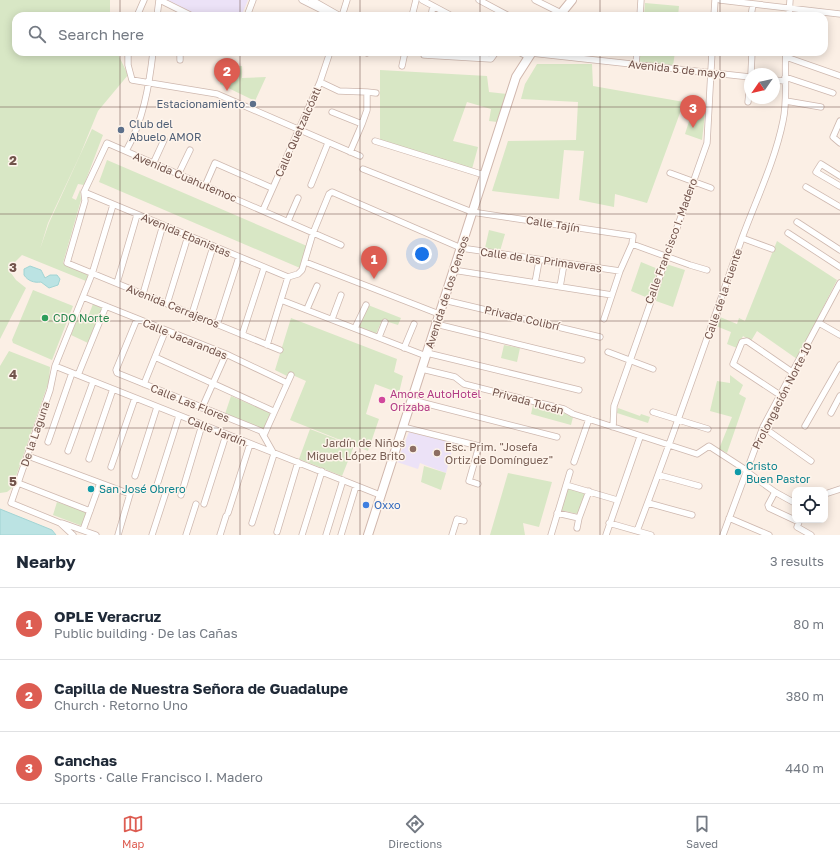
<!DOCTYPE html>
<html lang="en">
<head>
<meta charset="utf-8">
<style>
  body { margin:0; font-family:"Golos Text",sans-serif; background:#f6f6f7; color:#1f2937 }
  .controls { position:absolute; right:12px; bottom:12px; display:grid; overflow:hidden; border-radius:8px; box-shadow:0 2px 10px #0003 }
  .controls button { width:36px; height:36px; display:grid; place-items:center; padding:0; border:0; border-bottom:1px solid #e0e1e3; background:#fff; color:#1f2937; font:20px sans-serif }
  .compass { position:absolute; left:744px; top:68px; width:36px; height:36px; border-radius:50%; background:#fff; box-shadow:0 2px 10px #0003; rotate:236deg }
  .you { position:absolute; left:422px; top:254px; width:14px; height:14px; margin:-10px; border:3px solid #fff; border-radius:50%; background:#1a73e8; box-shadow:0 0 0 6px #1a73e833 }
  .badge { display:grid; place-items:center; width:26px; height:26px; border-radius:50%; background:#dd5d52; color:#fff; font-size:13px; font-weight:700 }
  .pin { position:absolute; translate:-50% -33px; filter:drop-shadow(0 1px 2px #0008) }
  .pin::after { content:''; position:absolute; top:21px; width:14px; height:12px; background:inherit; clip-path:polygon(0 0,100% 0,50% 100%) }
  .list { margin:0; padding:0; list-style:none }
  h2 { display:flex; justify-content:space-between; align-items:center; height:52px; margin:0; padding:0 16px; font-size:17px }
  h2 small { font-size:13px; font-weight:400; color:#747a83 }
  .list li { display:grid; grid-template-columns:26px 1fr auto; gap:12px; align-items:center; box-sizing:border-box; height:72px; padding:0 16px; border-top:1px solid #e0e1e3 }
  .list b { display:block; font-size:15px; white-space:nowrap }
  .list p { margin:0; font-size:13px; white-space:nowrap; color:#747a83 }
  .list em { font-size:13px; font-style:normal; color:#747a83 }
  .icon { flex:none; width:22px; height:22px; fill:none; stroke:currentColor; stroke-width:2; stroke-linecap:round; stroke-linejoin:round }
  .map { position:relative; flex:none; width:840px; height:535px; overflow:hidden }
  .search { position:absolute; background:#fff; box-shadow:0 2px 10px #0003; left:12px; right:12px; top:12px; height:44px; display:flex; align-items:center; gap:10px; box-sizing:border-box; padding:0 14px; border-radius:12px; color:#747a83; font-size:15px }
  .sheet { height:268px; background:#fff }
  nav { display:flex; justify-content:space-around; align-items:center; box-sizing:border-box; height:56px; border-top:1px solid #e0e1e3; background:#fff; font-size:11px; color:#747a83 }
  nav a { display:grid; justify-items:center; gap:2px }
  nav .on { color:#dd5d52 }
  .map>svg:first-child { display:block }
  .education { fill:#ece2f7 }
  .green { fill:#d8e7c5 }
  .water { fill:#bbe3e3; stroke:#a2d4d4 }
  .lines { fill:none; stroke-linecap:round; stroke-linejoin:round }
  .street-casing { stroke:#ceb8af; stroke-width:7 }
  .secondary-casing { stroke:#d0b7ad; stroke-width:10 }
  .street { stroke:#fff; stroke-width:5.5 }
  .secondary { stroke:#fff; stroke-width:8 }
  .grid { fill:none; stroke:#72544c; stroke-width:1; stroke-opacity:0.55 }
  .service-dot { fill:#5c6f8a; stroke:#fef4eb; stroke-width:1.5 }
  .leisure-dot { fill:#2e9e5b; stroke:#fef4eb; stroke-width:1.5 }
  .hotel-dot { fill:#d1479c; stroke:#fef4eb; stroke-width:1.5 }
  .education-dot { fill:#8d6e63; stroke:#fef4eb; stroke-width:1.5 }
  .culture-dot { fill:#0f9aa8; stroke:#fef4eb; stroke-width:1.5 }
  .shop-dot { fill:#3f7fe0; stroke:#fef4eb; stroke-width:1.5 }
  .labels { text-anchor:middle; stroke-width:3; stroke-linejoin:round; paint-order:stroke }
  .street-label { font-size:11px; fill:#72544c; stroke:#fef4eb }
  .service-label { font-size:11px; fill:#4e5e75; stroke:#fef4eb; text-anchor:end }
  .leisure-label { font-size:11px; fill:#27864d; stroke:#fef4eb; text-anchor:start }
  .hotel-label { font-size:11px; fill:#b23c85; stroke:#fef4eb; text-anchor:start }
  .education-label { font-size:11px; fill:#785e54; stroke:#fef4eb; text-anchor:end }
  .culture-label { font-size:11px; fill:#0d838f; stroke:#fef4eb; text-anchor:start }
  .shop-label { font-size:11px; fill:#366cbe; stroke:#fef4eb; text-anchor:start }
  .grid-label { font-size:13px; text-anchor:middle; font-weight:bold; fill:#72544c; stroke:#fef4eb; stroke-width:3; stroke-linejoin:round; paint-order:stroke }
</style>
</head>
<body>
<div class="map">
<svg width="840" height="535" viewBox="0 0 840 535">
  <rect width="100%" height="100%" fill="#fbefe5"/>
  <!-- education -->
  <path class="education" d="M167,0H248L243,12L246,13L245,16H199Z
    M409,432L454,443L446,473L420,463L418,469L397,462Z"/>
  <!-- green -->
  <path class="green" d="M0,0H110V16H16V52H117L128,75L98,111L80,155L48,223L40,249L49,223L92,129L103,135L84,185L78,184L72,198L76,200L80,190L81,200L63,263L88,275L86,281L22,255L14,263L11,273L16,280L26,288L0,339Z
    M645,3L679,6L678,16H644Z
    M640,52H675L673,66L639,62Z
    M537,64H592L593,86L684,102L647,203L615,194L614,207L579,200L584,151L564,150L559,199L492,191L508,141L576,140L578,102L521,99L525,84Z
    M222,66H242V78L266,77L255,101L220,84Z
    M380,70L487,76L489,92L507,94L497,122L489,121L491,109L467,102L453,141L478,147L472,169L380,141Z
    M695,110L705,113L702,140L685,134L692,112L694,113Z
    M107,160L307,246L300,268L99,182Z
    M489,230L505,234L500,251L485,248Z
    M777,241L837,280L797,359L757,331L751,341L743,336L737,348L727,344L731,332L716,326L720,317L737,324L739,318L745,321Z
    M641,262L658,269L648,298L631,291Z
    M666,264L685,270L673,307L656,301Z
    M33,290L73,306L52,360L13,343L12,340Z
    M93,304L102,308L88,343L71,335L77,319L86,322Z
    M368,305L401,318L398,325L382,320L376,334L359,327Z
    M291,318L397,359L394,372L403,376L399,393L375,384L366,414L379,419L368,451L290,420L306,381L288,373L287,376L275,370Z
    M504,345L520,348L517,362L501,358Z
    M9,351L50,367L49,381L12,488L7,492L0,493V366Z
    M730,375L743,385L739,394L746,398L727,453L719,449L732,417L710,411L717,381L730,383Z
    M231,396L271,413L264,431L225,414Z
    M533,405L562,412L573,417L571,425L531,414Z
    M618,408L640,416L641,414L650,417L648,423L617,413Z
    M310,429L354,446L342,476L299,459Z
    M424,466L446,473L441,490L421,482Z
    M508,473L552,482L539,527L523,523L525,535H490Z
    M567,488L585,493L578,514L560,510Z
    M57,502L87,512L82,526L53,515Z"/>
  <!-- water -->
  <path class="water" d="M30,266L41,270L45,278L50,275H57L60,279L58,285L49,288L41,282C34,283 28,281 24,275V269Z
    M0,509L52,530L56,535H0Z"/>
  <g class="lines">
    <defs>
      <path id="street" d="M160,0L192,16
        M302,0L334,16
        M312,0L340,16
        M422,0L452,16
        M479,0L509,16
        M535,0L561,13
        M720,0L840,14
        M137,16L144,0
        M157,16L159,0
        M247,16L253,0
        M342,16L347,0
        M412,16L416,0
        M431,16L433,6
        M640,16L641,0
        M714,16L715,0
        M751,16L753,4
        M789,16L790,0
        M128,52V65L132,80L217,94L360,156
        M365,52L367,53
        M519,52L529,57
        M531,53L750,77
        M424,55L491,59L496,52
        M786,57L840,76
        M180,60V52
        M636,64L637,52
        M402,66L405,52
        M751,74L752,52
        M785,77L833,93
        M774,80L785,81
        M320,82L339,91L367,92V110L362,124
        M367,92L376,93
        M786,101L821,107
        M748,102L750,83
        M332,112L362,124L350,152
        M840,121L833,137L840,143
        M375,141L484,175
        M126,151C143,121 149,87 153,52
        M153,164L164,140
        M363,169L472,212L633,236L632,244L620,271L604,319
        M670,173L711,188
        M178,175L190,150
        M840,176L821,164L816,172L840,186
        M311,185L328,143
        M205,186L215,163L272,188
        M806,187L840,207
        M84,192L107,143L341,245
        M84,192L85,201L67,263L280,350
        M84,192L288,277
        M263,210L320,82L330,52
        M288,221L298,198
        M797,222L840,250
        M788,233L840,267
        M742,238L772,249
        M632,244L690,265L707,270
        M305,262L439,314
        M453,270L612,295
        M288,277L298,274L302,270L313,233L329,194L332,192L461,248L620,271
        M117,283L137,215
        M535,283L539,261
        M560,287L564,264
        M143,294L163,225
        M83,297L226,354L287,383
        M281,300L426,356
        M444,300L600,337
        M167,304L188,236
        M307,309L317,286
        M192,314L213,247
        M137,319L116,370L117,373L261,431L274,454L252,523
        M332,319L341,295
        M819,323L840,335
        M436,324L582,360
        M217,325L239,257
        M355,328L366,305
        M242,335L264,268
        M379,337L385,322
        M267,345L288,277
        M404,348L414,324
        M608,352L653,369
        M427,353L579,390
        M155,357L273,411
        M55,366L380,495
        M422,369L455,377L464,384L564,409L573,414L697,454L709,446L746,470
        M78,375L106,306
        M144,384L165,332
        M780,395L733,364L742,342L747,341L792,372
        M412,400L557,437
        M202,408L226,354
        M653,412L708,429
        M831,413L840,396
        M805,426L840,365
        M403,427L479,446L469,481L478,484
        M613,427L614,406L707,143L712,52
        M763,427L811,461
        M264,435L291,375
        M48,442L72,373
        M68,451L93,382
        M28,456L130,494L118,535
        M89,459L113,389
        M574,462L589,419
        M111,467L135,398
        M746,471L775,492L793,502
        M659,475L699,486
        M135,476L157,407
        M18,483L90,511
        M157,485L179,416
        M566,485L617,500
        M775,492L768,505L769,508L799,522L797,527L811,535
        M825,494L840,489
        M181,495L202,425
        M648,503L692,515
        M204,504L226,435
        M228,513L250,444
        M557,513L579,518
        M729,518L769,535
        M62,523L96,535
        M609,523L651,535
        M577,528L579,518L589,491
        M83,530L100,483
        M637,531C674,434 708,336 742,238C756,200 775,161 783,121C788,99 784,75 786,52
        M277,532L298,462
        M73,535L60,523L11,503L50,390L55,366L92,274L113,205
        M152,535L166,492
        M186,535L196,504
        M220,535L226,516
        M302,535L322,471
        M326,535L343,480
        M341,535L356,486
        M452,535L457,519L464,521
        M551,535L570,472
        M606,535L640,437
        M723,535L763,427L840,283"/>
      <path id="secondary" d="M559,16L572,0
        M368,535L516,77L532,52"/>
    </defs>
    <!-- street casing -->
    <use href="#street" class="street-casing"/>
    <!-- secondary casing -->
    <use href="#secondary" class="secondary-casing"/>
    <!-- street -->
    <use href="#street" class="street"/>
    <!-- secondary -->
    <use href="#secondary" class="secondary"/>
  </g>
  <!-- grid -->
  <path class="grid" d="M120,0V16M240,0V16M360,0V16M480,0V16M600,0V16M720,0V16M120,52V535M240,52V535M360,52V535M480,52V535M600,52V535M720,52V535M0,107H840M0,214H840M0,321H840M0,428H840"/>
  <!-- markers -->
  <g class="service-dot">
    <circle cx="253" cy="104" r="4"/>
    <circle cx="121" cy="130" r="4"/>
  </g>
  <circle class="leisure-dot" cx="45" cy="318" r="4"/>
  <circle class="hotel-dot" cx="382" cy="400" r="4"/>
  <g class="education-dot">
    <circle cx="413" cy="449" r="4"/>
    <circle cx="437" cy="453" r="4"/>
  </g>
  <g class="culture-dot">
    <circle cx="738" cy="472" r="4"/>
    <circle cx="91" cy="489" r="4"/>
  </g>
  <circle class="shop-dot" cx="366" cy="505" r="4"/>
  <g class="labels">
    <!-- street labels -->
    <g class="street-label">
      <text transform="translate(677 69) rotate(6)" y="4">Avenida 5 de mayo</text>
      <text transform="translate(298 132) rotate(-66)" y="4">Calle Quetzalcóatl</text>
      <text transform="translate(185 177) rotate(23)" y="4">Avenida Cuahutemoc</text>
      <text transform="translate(553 224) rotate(9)" y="4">Calle Tajín</text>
      <text transform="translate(186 235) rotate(23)" y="4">Avenida Ebanistas</text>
      <text transform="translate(671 241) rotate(-70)" y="4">Calle Francisco I. Madero</text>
      <text transform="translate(541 260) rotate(8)" y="4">Calle de las Primaveras</text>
      <text transform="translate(447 292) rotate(-72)" y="4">Avenida de los Censos</text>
      <text transform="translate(723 294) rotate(-71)" y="4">Calle de la Fuente</text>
      <text transform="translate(173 306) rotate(22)" y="4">Avenida Cerrajeros</text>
      <text transform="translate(522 318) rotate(13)" y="4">Privada Colibrí</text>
      <text transform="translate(185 339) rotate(22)" y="4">Calle Jacarandas</text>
      <text transform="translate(782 396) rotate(-63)" y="4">Prolongación Norte 10</text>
      <text transform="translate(528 401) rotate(15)" y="4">Privada Tucán</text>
      <text transform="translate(190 403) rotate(22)" y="4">Calle Las Flores</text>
      <text transform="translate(217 431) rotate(22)" y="4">Calle Jardín</text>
      <text transform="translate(35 434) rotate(-71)" y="4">De la Laguna</text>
    </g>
    <!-- service labels -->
    <g class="service-label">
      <text x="245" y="108">Estacionamiento</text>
      <text x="129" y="128" text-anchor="start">Club del<tspan x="129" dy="13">Abuelo AMOR</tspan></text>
    </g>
    <!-- leisure labels -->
    <g class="leisure-label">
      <text x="53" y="322">CDO Norte</text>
    </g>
    <!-- hotel labels -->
    <g class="hotel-label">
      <text x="390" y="398">Amore AutoHotel<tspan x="390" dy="13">Orizaba</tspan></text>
    </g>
    <!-- education labels -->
    <g class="education-label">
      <text x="405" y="447">Jardín de Niños<tspan x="405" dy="13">Miguel López Brito</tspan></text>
      <text x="445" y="451" text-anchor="start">Esc. Prim. "Josefa<tspan x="445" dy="13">Ortiz de Domínguez"</tspan></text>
    </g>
    <!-- culture labels -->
    <g class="culture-label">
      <text x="746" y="470">Cristo<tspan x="746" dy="13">Buen Pastor</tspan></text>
      <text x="99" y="493">San José Obrero</text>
    </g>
    <!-- shop labels -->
    <g class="shop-label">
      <text x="374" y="509">Oxxo</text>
    </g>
  </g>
  <g class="grid-label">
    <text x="13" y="165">2</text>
    <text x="13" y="272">3</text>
    <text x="13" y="379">4</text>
    <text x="13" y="486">5</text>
  </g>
</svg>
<div class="controls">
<button><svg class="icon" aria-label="locate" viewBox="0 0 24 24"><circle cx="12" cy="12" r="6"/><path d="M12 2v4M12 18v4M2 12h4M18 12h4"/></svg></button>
</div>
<svg class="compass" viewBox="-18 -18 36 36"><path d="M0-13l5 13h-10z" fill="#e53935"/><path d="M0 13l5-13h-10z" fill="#747a83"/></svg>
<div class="you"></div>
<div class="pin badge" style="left:374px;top:279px">1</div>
<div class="pin badge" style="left:227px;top:91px">2</div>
<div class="pin badge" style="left:693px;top:128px">3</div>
<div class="search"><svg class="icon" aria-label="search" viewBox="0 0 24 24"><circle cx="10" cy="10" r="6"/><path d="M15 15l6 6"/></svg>Search here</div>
</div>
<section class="sheet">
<h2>Nearby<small>3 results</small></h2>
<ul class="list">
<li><span class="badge">1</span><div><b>OPLE Veracruz</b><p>Public building · De las Cañas</p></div><em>80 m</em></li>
<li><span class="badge">2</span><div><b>Capilla de Nuestra Señora de Guadalupe</b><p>Church · Retorno Uno</p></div><em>380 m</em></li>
<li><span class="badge">3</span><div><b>Canchas</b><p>Sports · Calle Francisco I. Madero</p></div><em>440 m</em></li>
</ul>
</section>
<nav>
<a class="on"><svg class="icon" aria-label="map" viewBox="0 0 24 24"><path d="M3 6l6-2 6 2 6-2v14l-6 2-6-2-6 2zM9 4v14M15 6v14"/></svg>Map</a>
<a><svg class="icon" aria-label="directions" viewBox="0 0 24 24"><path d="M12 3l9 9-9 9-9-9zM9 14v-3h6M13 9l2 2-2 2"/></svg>Directions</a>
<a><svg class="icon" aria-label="saved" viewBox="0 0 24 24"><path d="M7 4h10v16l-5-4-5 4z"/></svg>Saved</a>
</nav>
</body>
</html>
